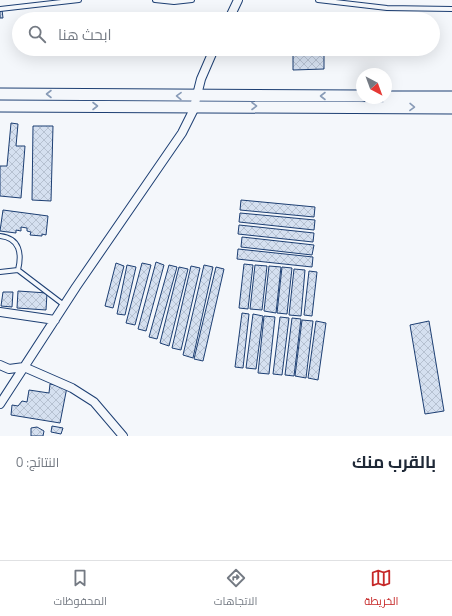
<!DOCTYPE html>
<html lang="ar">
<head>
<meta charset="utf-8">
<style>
  body { margin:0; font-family:"Titillium Web",Cairo,sans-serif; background:#f2f2f3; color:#1f2937; direction:rtl }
  .compass { position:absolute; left:356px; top:68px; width:36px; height:36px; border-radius:50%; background:#fff; box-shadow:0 4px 16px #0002; rotate:139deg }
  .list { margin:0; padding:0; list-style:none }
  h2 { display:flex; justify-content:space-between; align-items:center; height:52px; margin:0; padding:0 16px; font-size:17px }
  h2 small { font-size:13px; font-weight:400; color:#747a83 }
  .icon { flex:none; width:22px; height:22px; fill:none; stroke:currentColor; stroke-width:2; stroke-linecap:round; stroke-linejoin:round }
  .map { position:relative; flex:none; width:452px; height:436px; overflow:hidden; direction:ltr }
  .search { position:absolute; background:#fff; box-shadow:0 4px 16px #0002; left:12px; right:12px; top:12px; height:44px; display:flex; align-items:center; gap:10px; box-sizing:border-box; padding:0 14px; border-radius:22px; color:#747a83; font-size:15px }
  .sheet { height:124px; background:#fff }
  nav { display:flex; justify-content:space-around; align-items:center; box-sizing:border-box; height:56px; border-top:1px solid #e0e1e3; background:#fff; font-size:11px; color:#747a83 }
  nav a { display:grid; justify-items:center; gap:2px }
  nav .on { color:#c62828 }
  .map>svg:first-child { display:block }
  .building { fill:url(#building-cross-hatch); stroke:#1d3f73 }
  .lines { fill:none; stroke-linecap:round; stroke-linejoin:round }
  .lane-casing { stroke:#1d3f73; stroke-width:6 }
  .street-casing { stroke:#1d3f73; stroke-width:10 }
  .secondary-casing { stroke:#1d3f73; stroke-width:13 }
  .lane { stroke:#f4f7fb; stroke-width:4 }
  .street { stroke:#f4f7fb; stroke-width:8 }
  .secondary { stroke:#f4f7fb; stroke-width:11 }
  .oneway { stroke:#889bb7 }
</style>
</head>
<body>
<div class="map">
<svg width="452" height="436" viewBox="0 0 452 436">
  <defs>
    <pattern id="building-cross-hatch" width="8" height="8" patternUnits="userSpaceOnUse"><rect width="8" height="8" fill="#d5e0f0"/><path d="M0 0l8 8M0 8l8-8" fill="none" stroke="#b6c1d1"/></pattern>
  </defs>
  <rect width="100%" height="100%" fill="#f4f7fb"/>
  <!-- building -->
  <path class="building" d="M0,10H2L3,18H0Z
    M293,49H324V69L293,70Z
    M11,123L18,124L16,146H25L21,198L0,196V166H7Z
    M33,126H53L51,201L32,200Z
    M241,200L315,207L314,217L240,210Z
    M3,210L48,216L46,235L42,234V236L30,235L31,232L27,231V228L21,227V231L16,230V233L0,231Z
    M240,213L315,220L314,230L239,222Z
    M239,225L314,233L313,242L238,234Z
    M242,237L314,245L312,255L241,247Z
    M238,249L313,257L312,267L237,259Z
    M156,262L164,265L146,331L138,329Z
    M116,263L124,266L113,308L105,306Z
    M142,263L151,265L135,325L126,323Z
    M244,264L253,265L248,309L239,308Z
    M127,265L136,267L125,315L117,314Z
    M169,265L177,267L157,339L149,337Z
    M204,265L213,267L193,358L183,355Z
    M255,265L267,266L262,310L250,309Z
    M191,266L200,268L181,350L172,348Z
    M269,266L281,267L276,313L264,311Z
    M179,267L188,269L169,346L160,343Z
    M216,267L224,269L203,361L194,359Z
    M282,267L292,268L287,314L277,313Z
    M294,269L305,270L301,316L289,315Z
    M309,271L317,272L312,316L304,315Z
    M18,291L47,293L46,310L17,308Z
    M3,292H13L12,307L1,306Z
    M242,313L249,314L243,368L235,367Z
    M253,314L263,316L256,369L246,368Z
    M264,316L275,317L269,374L258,373Z
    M280,317L289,318L282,375L273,374Z
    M292,318L301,319L294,376L285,375Z
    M302,320L313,321L306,378L295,376Z
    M316,321L326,323L318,380L308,378Z
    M429,321L444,411L425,414L410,325Z
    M50,384L67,387L60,423L11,415L12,405L18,406L22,401L27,402L29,390L49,393Z
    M52,426L63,428L61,434L51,432Z
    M37,427L44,431L43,436H31V428Z"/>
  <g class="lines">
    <defs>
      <path id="lane" d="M155,0L174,2L192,0
        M318,0L387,8L452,9
        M0,9L79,0
        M0,236C20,238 22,254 18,270
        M0,272L18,270L64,305"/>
      <path id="street" d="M229,19L238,0
        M0,312L55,320
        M0,365L9,369L24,367L72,388L94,402L123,436
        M0,404L76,287L182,133L193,111L201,79L214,49"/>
      <path id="secondary" d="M0,94L362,96
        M386,97H452
        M0,106L452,108"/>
    </defs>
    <!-- lane casing -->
    <use href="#lane" class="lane-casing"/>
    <!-- street casing -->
    <use href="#street" class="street-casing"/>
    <!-- secondary casing -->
    <use href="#secondary" class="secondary-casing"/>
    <!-- lane -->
    <use href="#lane" class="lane"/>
    <!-- street -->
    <use href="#street" class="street"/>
    <!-- secondary -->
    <use href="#secondary" class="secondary"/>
  </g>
  <!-- one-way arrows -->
  <defs><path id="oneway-chevron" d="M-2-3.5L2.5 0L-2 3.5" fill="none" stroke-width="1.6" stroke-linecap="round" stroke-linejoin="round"/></defs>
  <g class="oneway">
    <use href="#oneway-chevron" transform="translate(49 94) rotate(-180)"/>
    <use href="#oneway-chevron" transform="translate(179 96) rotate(-179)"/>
    <use href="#oneway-chevron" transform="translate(323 96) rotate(-180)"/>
    <use href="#oneway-chevron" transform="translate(95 106)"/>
    <use href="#oneway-chevron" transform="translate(254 106)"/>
    <use href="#oneway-chevron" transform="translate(412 107) rotate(1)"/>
  </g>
</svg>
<svg class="compass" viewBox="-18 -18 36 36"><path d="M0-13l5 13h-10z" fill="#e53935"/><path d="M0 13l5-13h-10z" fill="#747a83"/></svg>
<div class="search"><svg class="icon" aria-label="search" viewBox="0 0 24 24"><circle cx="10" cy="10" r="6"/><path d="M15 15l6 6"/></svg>ابحث هنا</div>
</div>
<section class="sheet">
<h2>بالقرب منك<small>النتائج: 0</small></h2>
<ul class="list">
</ul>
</section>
<nav>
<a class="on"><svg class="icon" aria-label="map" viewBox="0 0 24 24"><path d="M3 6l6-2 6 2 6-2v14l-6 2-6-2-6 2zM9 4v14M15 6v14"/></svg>الخريطة</a>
<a><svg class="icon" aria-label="directions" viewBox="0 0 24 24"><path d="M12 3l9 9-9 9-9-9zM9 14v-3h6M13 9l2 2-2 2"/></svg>الاتجاهات</a>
<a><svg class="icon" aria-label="saved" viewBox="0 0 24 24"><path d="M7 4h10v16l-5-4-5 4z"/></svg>المحفوظات</a>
</nav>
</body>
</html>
